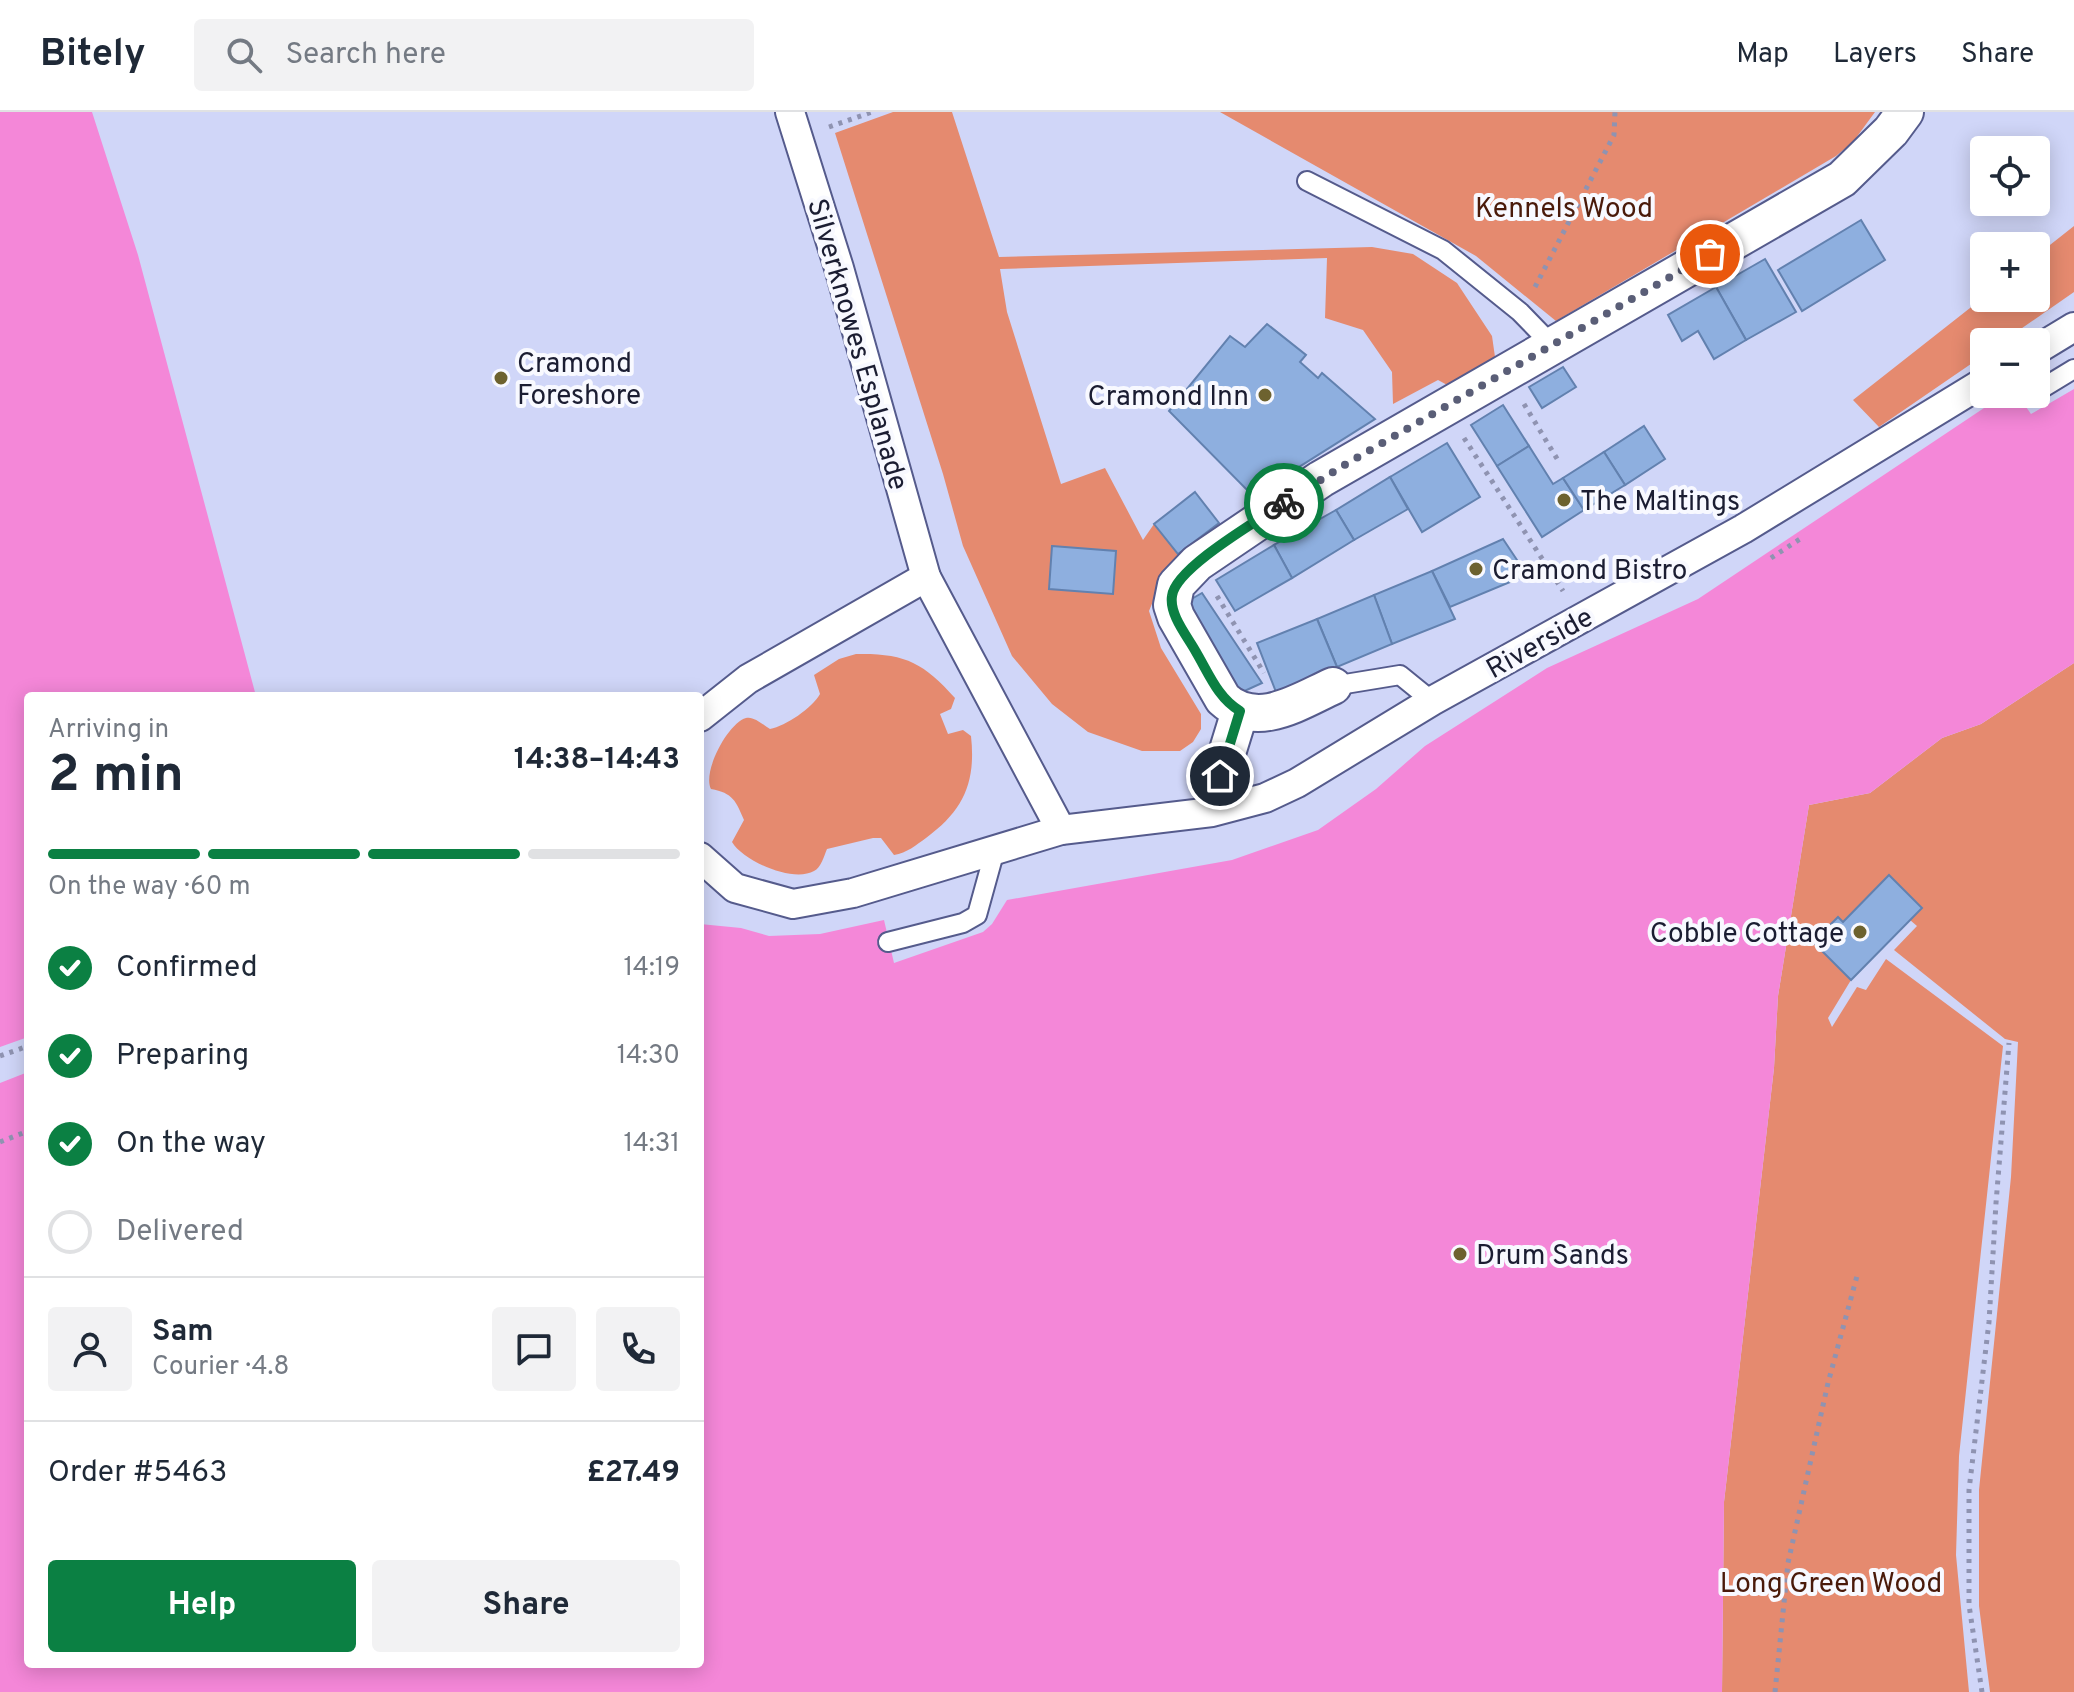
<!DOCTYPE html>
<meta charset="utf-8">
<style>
:root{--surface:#fff;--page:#f2f2f3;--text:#1f2937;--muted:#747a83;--line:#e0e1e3;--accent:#0b8043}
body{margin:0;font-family:Overpass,sans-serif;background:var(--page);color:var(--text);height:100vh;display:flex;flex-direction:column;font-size:30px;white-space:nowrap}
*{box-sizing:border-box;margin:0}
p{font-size:26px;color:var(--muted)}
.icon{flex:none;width:44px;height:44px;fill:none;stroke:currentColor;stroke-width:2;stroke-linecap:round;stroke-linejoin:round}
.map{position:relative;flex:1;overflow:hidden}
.details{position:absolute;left:24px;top:580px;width:680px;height:976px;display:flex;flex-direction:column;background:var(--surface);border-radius:8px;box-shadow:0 4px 20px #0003}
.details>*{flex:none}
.controls{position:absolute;left:1970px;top:24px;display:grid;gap:16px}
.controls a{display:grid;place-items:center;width:80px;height:80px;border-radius:8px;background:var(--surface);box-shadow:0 4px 20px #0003;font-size:40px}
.pin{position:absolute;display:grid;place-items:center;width:68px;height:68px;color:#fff;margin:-34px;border:4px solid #fff;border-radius:50%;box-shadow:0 2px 8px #0007}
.courier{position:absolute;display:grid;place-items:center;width:80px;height:80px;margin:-40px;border:6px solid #0b8043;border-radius:50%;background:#fff;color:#222;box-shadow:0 2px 10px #0007}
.head em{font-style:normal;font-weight:700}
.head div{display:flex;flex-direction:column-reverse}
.head{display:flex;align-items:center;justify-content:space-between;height:136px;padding:0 24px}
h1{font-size:52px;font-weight:700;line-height:60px}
.bar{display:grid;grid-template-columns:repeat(4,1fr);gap:12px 8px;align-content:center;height:96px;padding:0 24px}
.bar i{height:10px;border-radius:6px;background:var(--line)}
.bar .on{background:var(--accent)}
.bar p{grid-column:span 4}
.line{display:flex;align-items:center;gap:20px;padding:0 24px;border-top:2px solid var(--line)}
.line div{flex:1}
.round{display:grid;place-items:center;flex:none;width:84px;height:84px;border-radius:8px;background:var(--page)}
ol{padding:0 24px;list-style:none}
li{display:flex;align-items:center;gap:24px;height:88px}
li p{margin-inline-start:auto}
li .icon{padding:8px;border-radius:50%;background:var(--accent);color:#fff;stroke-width:4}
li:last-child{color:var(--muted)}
li i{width:44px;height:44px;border:4px solid var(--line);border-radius:50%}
.button{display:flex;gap:16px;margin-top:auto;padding:16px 24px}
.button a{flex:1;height:92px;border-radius:8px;background:var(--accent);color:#fff;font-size:32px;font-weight:700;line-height:92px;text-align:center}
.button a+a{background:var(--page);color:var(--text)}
header{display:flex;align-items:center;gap:48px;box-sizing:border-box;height:112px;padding:0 40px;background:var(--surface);border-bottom:2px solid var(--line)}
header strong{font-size:38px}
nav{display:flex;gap:44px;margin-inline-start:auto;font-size:28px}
.search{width:560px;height:72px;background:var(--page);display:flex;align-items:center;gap:20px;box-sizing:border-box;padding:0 28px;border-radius:8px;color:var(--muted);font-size:30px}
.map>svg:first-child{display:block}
.green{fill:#e58a6f}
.water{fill:#f487d8}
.pier{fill:#d0d6f8}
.building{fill:#8eafdf;stroke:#6281af;stroke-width:2}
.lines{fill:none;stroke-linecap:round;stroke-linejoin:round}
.service-casing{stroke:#555b8c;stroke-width:22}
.pedestrian-casing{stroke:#555b8c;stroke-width:32}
.minor-casing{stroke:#555b8c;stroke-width:40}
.path{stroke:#8f93b1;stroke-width:5;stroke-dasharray:4 6;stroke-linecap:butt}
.service{stroke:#fff;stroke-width:18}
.pedestrian{stroke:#fff;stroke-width:28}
.minor{stroke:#fff;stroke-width:36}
.done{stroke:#5a5e77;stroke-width:8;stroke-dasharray:0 14.4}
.route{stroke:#0b8043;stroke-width:10}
.poi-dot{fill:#6d622f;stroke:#f8f9ff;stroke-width:3}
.labels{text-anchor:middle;stroke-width:8;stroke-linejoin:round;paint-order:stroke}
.park-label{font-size:28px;fill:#4a1a0a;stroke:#f8f9ff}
.street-label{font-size:28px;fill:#1b1d32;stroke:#f8f9ff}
.poi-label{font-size:28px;fill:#1b1d32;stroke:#f8f9ff;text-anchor:start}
</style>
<header>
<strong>Bitely</strong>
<div class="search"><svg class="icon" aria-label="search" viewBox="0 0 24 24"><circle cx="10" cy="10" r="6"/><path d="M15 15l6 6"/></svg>Search here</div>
<nav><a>Map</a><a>Layers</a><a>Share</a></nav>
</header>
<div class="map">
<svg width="2074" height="1580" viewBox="0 0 2074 1580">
<rect width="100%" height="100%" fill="#d0d6f8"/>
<g class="green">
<polygon points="893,0 952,0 999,145 1372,135 1413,142 1457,171 1492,224 1495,245 1449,274 1438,268 1393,292 1392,260 1363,218 1325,206 1327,146 1000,157 1007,200 1061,372 1105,356 1143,428 1154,412 1178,442 1160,472 1149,499 1161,536 1201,602 1201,617 1193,630 1180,639 1142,639 1088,620 1052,592 1012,544 963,434 943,362 835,21"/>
<polygon points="1220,0 1875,0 1853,30 1836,44 1556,209 1476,144"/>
<polygon points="2074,114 2074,180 2002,230 1984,230 1984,243 1879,315 1853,288 1984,185 2036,186 2036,144"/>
<path d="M856 542C904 541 923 550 955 586L951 597 940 602 948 622 963 618 971 624C976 670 964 698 926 726 916 733 907 741 894 743L881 726H873L827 737C824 744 821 756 814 759 793 771 743 749 732 730L744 708C736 689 733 681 711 677 702 660 728 611 746 606 754 604 763 613 770 617 786 614 812 596 820 582L814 563 839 547Z"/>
<polygon points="2074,551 2074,1580 1990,1580 1979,1494 1979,1378 2011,1065 2018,930 2005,927 1894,838 1917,814 1910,808 1851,868 1828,906 1832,915 1857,875 1866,878 1886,847 2003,934 1959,1344 1956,1443 1969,1580 1722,1580 1724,1390 1774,956 1778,884 1809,693 1870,681 1942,626 1981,612"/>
</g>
<polygon class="water" points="0,0 92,0 138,143 256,584 28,584 28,1552 700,1552 700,812 741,816 769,824 820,822 884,808 894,851 983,820 992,812 1007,788 1232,748 1318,718 1376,677 1425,634 1547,556 1698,487 2005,282 2017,282 2031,302 2074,277 2074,551 1981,612 1942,626 1870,681 1809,693 1778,884 1774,956 1724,1390 1722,1580 0,1580"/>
<polygon class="pier" points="28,925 28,960 0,971 0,935"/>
<g class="building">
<polygon points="1861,108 1885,148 1802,199 1778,158"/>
<polygon points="1765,147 1796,200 1746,228 1716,175"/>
<polygon points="1716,175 1746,228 1714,247 1698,219 1682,229 1668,203"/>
<polygon points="1267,212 1306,243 1300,250 1318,266 1322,261 1375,307 1253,384 1169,299 1230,224 1245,235"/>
<polygon points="1563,255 1576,275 1542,296 1529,275"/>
<polygon points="1503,293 1529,334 1497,354 1471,313"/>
<polygon points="1644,314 1665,347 1625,373 1604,340"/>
<polygon points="1447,331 1480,385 1422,420 1390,365"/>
<polygon points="1529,334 1553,372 1563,366 1584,398 1542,425 1497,354"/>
<polygon points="1604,340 1625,373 1584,398 1563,366"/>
<polygon points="1390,365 1408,397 1354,428 1336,398"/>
<polygon points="1195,380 1219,411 1178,442 1154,412"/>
<polygon points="1336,398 1354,428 1292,466 1274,433"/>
<polygon points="1503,427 1527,463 1450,495 1432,459"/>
<polygon points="1274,433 1292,466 1235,499 1216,468"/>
<polygon points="1052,434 1116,439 1113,482 1049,477"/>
<polygon points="1432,459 1455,507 1392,532 1374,483"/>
<polygon points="1202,481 1262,571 1238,582 1181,493"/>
<polygon points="1374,483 1392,532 1337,555 1317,507"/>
<polygon points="1317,507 1337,555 1276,580 1257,531"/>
<polygon points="1889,763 1922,796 1851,868 1813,830 1838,805 1843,810"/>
</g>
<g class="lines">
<g class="service-casing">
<g id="service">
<polyline points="1307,69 1443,138 1520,200 1552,233"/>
<polyline points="2036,280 2074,257"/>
<polyline points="1333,574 1400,563 1432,589"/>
<polyline points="888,830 963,811 977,803 995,738"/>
</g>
</g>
<g class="pedestrian-casing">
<g id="pedestrian">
<polyline points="2036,238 2074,215"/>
<polyline points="926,465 1061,718"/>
<polyline points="700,605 748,567 926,465 839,156 790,0"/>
<polyline points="700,745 735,776 793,792 853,781 1061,718 1212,700 1265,686 1297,671 1432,589 1743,417 1984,270"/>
</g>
</g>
<g class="minor-casing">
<g id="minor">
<path d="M1333 574C1298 590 1257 618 1223 587L1176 505 1172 493 1176 473 1197 451 1321 367 1842 67 1891 19 1905 0"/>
<polyline points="1220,664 1240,599"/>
</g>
</g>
<g class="path">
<polyline points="829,15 872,0"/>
<polyline points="1535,175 1614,23 1615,0"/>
<polyline points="1524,292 1559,350"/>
<polyline points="1464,326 1563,479"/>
<polyline points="1771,446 1803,425"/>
<polyline points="1217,484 1264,561"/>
<polyline points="0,944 28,934"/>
<polyline points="0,1030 28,1019"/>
<polyline points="1775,1580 1788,1451 1828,1271 1857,1164"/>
<polyline points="1982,1580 1969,1493 1969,1378 1989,1210 1996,1091 2009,931"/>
</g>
<use href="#service" class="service"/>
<use href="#pedestrian" class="pedestrian"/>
<use href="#minor" class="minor"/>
</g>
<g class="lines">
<polyline class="done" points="1284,391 1346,352 1710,142"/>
<path class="route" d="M1220 664 1240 599C1218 586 1209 562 1196 540 1188 525 1169 503 1172 484 1175 456 1259 408 1284 391"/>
</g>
<g class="poi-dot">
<circle cx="501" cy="266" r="8"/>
<circle cx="1265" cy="283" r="8"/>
<circle cx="1564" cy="388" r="8"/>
<circle cx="1476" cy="457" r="8"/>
<circle cx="1860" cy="820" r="8"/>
<circle cx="1460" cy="1142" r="8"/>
</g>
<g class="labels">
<g class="park-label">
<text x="1564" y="105">Kennels Wood</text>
<text x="1831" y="1480">Long Green Wood</text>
</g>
<g class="street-label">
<text transform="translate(859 232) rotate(74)" y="10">Silverknowes Esplanade</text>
<text transform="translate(1539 530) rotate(-29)" y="10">Riverside</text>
</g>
<g class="poi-label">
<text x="517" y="260">Cramond<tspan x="517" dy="32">Foreshore</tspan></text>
<text x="1249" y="293" text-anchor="end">Cramond Inn</text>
<text x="1580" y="398">The Maltings</text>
<text x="1492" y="467">Cramond Bistro</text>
<text x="1844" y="830" text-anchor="end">Cobble Cottage</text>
<text x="1476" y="1152">Drum Sands</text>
</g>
</g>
</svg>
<div class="controls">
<a><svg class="icon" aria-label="locate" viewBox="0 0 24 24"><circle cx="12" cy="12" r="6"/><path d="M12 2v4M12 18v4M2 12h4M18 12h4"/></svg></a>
<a>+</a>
<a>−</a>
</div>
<div class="pin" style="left:1710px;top:142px;background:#ea580c"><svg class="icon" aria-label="bag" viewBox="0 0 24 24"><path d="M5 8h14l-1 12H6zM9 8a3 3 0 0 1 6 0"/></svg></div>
<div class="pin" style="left:1220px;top:664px;background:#1f2937"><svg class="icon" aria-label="home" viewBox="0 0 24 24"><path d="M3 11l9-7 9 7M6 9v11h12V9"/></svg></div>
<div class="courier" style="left:1284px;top:391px"><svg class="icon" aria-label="bike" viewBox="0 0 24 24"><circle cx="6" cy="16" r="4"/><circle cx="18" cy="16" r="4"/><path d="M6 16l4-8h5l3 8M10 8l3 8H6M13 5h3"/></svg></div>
<section class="details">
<div class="head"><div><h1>2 min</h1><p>Arriving in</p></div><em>14:38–14:43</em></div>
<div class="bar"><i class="on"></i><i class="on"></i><i class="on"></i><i></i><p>On the way · 60 m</p></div>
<ol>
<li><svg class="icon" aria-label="check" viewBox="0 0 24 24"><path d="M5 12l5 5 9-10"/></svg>Confirmed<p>14:19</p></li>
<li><svg class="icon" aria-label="check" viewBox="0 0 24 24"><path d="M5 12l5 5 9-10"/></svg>Preparing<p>14:30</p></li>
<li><svg class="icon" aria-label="check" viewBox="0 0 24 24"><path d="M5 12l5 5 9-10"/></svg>On the way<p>14:31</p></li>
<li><i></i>Delivered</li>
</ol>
<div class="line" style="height:144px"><a class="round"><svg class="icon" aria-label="person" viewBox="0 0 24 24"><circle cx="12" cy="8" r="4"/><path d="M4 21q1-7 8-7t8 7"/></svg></a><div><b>Sam</b><p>Courier · 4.8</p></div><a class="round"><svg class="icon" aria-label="chat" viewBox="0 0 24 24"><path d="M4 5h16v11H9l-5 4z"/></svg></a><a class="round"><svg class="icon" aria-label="phone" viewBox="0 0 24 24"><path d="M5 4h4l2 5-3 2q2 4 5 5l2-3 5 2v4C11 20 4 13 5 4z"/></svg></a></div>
<div class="line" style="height:104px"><div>Order #5463</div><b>£27.49</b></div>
<div class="button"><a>Help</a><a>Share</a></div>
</section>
</div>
